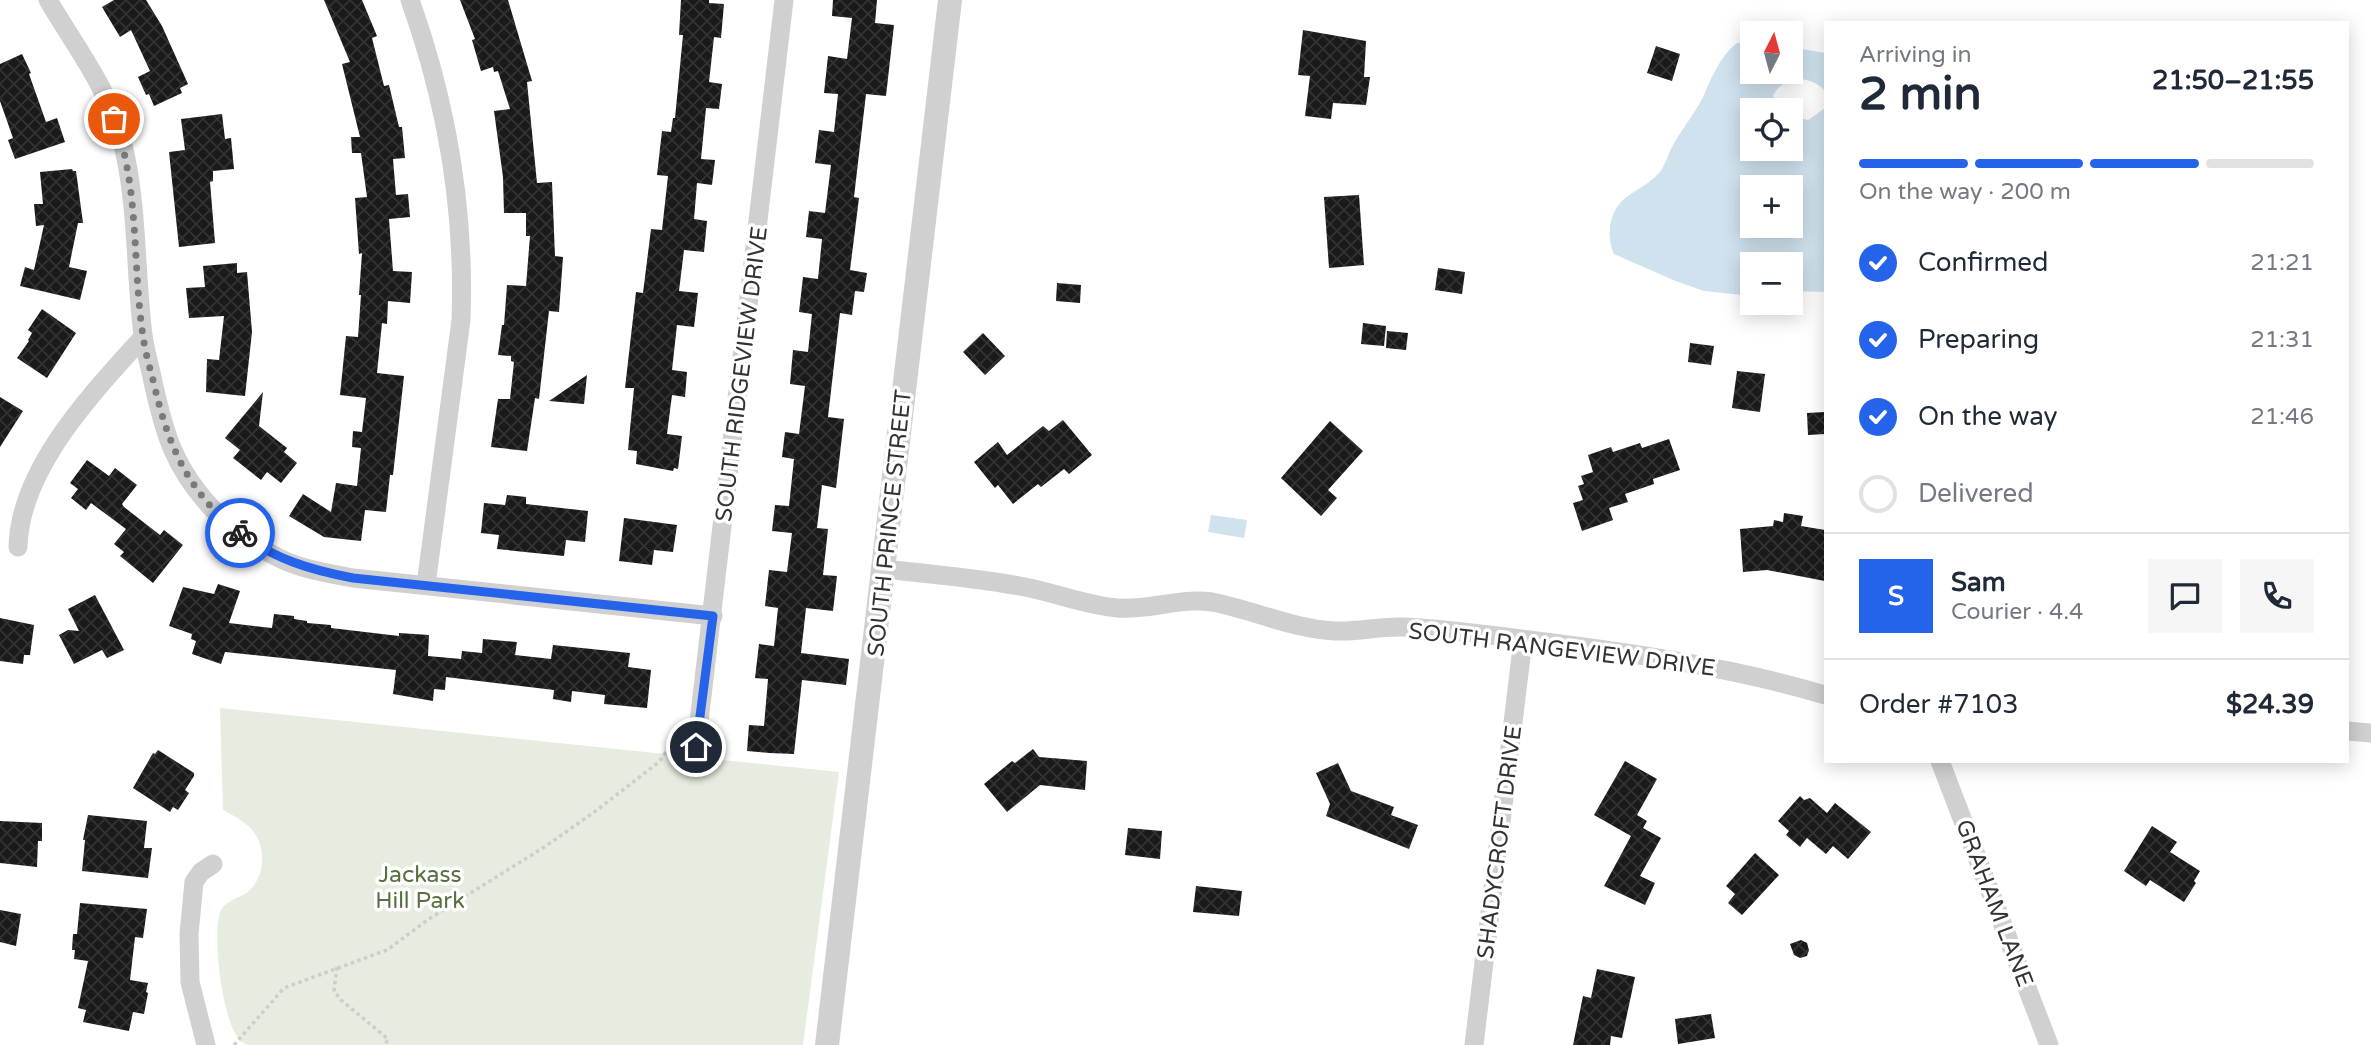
<!DOCTYPE html>
<meta charset="utf-8">
<style>
:root{--surface:#fff;--page:#f6f6f7;--text:#1f2937;--muted:#747a83;--line:#e0e1e3;--accent:#2563eb}
body{margin:0;font-family:"Varela Round",sans-serif;background:var(--page);color:var(--text);height:100vh;display:flex;flex-direction:column;font-size:26px;white-space:nowrap}
*{box-sizing:border-box;margin:0}
p{font-size:23px;color:var(--muted)}
.icon{flex:none;width:38px;height:38px;fill:none;stroke:currentColor;stroke-width:2;stroke-linecap:round;stroke-linejoin:round}
.map{position:relative;flex:1;overflow:hidden}
.sheet{position:absolute;left:1824px;top:21px;width:525px;height:742px;display:flex;flex-direction:column;background:var(--surface);border-radius:0px;box-shadow:0 4px 18px #0003}
.sheet>*{flex:none}
.needle{width:46px;rotate:6deg}
.tools{position:absolute;left:1740px;top:21px;display:grid;gap:14px}
.tools a{display:grid;place-items:center;width:63px;height:63px;border-radius:0px;background:var(--surface);box-shadow:0 4px 18px #0003;font-size:35px}
.pin{position:absolute;display:grid;place-items:center;width:60px;height:60px;color:#fff;margin:-30px;border:4px solid #fff;border-radius:50%;box-shadow:0 2px 7px #0007}
.courier{position:absolute;display:grid;place-items:center;width:70px;height:70px;margin:-35px;border:5px solid #2563eb;border-radius:50%;background:#fff;color:#222;box-shadow:0 2px 9px #0007}
.overview em{font-style:normal;font-weight:700}
.overview div{display:flex;flex-direction:column-reverse}
.overview{display:flex;align-items:center;justify-content:space-between;height:119px;padding:0 35px}
h1{font-size:46px;font-weight:700;line-height:52px}
.bar{display:grid;grid-template-columns:repeat(4,1fr);gap:10px 7px;align-content:center;height:84px;padding:0 35px}
.bar i{height:9px;border-radius:5px;background:var(--line)}
.bar .selected{background:var(--accent)}
.bar p{grid-column:span 4}
.line{display:flex;align-items:center;gap:18px;padding:0 35px;border-top:2px solid var(--line)}
.line div{flex:1}
.round{display:grid;place-items:center;flex:none;width:74px;height:74px;border-radius:0px;background:var(--page)}
ol{padding:0 35px;list-style:none}
li{display:flex;align-items:center;gap:21px;height:77px}
li p{margin-inline-start:auto}
li .icon{padding:7px;border-radius:50%;background:var(--accent);color:#fff;stroke-width:4}
li:last-child{color:var(--muted)}
li i{width:38px;height:38px;border:4px solid var(--line);border-radius:50%}
.map>svg:first-child{display:block}
.green{fill:#e6ecdf}
.water{fill:#cfe2ee;fill-rule:evenodd}
.building{fill:url(#building-cross-hatch)}
.lines{fill:none;stroke-linecap:round;stroke-linejoin:round}
.path{stroke:#cdcdcd;stroke-width:3.5;stroke-dasharray:3.5 3.5;stroke-linecap:butt}
.minor{stroke:#d0d0d0;stroke-width:19}
.tertiary{stroke:#d0d0d0;stroke-width:24}
.done{stroke:#7a7a7a;stroke-width:7;stroke-dasharray:0 12.6}
.route{stroke:#2563eb;stroke-width:9}
.labels{text-anchor:middle;stroke-width:7;stroke-linejoin:round;paint-order:stroke}
.street-label{font-size:23px;fill:#333;stroke:#fff}
.park-label{font-size:23px;fill:#56703f;stroke:#fff}
</style>
<div class="map">
<svg width="2371" height="1045" viewBox="0 0 2371 1045">
<defs>
<pattern id="building-cross-hatch" width="8" height="8" patternUnits="userSpaceOnUse" patternTransform="scale(1.75)"><rect width="8" height="8" fill="#1a1a1a"/><path d="M0 0l8 8M0 8l8-8" fill="none" stroke="#333"/></pattern>
</defs>
<rect width="100%" height="100%" fill="#fff"/>
<path class="green" d="M220 708 839 772 803 1045H248C245 1043 241 1042 239 1039 222 1019 212 937 220 913 224 900 239 899 249 891 265 876 266 849 254 832 246 822 234 816 223 810Z"/>
<g class="water">
<path d="M1737 43 1752 44V72H1790V47L1825 53V91C1811 74 1783 75 1773 96L1781 110H1752V149H1790V116L1808 120 1825 108V292L1790 291V264H1752V296L1704 291 1673 280 1614 254C1607 239 1608 218 1620 203 1631 191 1652 184 1662 169 1666 162 1668 155 1671 149 1680 131 1694 115 1703 97 1711 79 1720 56 1737 43ZM1752 187H1790V226H1752Z"/>
<polygon points="1211,515 1247,520 1244,538 1208,532"/>
</g>
<g class="building">
<polygon points="114,0 146,0 162,26 188,84 180,88 182,93 154,106 149,94 146,95 138,77 150,71 131,30 120,37 102,7"/>
<polygon points="324,0 362,0 377,36 372,38 384,86 389,85 399,127 402,127 405,158 393,159 396,195 408,194 410,217 389,219 393,271 412,272 410,303 388,301 387,324 382,323 377,373 404,376 393,475 390,475 386,512 365,510 361,541 324,537 289,516 303,494 331,512 336,483 357,486 361,448 352,447 353,431 362,432 366,398 340,395 346,336 358,337 361,295 359,295 362,253 359,254 355,198 367,197 361,153 352,153 351,137 360,137 342,64 350,62"/>
<polygon points="460,0 508,0 532,81 527,82 537,183 552,182 555,256 563,257 559,312 549,311 539,399 535,398 527,451 491,447 498,399 510,399 514,362 511,361 511,356 498,355 502,325 504,325 507,285 526,286 530,236 526,236 526,213 504,213 503,177 494,111 510,109 498,71 494,72 493,67 481,71 472,40 475,39"/>
<polygon points="681,0 709,0 709,3 724,4 721,38 714,37 709,82 722,84 719,109 706,108 701,159 715,160 712,185 697,183 694,219 707,221 704,252 684,250 679,291 698,293 694,327 677,325 672,370 687,372 685,397 672,395 667,434 682,436 678,469 674,468 673,471 636,464 637,451 628,450 634,388 625,388 636,292 643,293 651,229 662,230 668,176 657,175 662,131 671,132 673,118 675,118 683,35 679,35"/>
<polygon points="833,0 877,0 875,23 894,25 886,96 866,94 854,197 859,198 850,270 867,273 864,292 855,291 852,315 840,313 828,417 844,419 836,488 822,485 817,528 828,529 823,575 837,576 833,611 806,608 801,653 849,659 846,685 802,680 794,754 769,753 747,751 749,725 764,726 768,679 755,678 759,644 774,646 778,608 765,606 769,570 787,572 792,533 772,531 775,505 789,506 794,459 782,457 785,432 799,434 805,386 790,384 793,350 808,352 812,314 799,312 803,277 818,279 822,239 806,237 809,211 825,213 831,165 815,163 819,130 834,132 838,94 824,93 828,56 847,59 852,18 832,16"/>
<polygon points="1303,30 1366,41 1364,77 1370,77 1366,105 1333,103 1331,119 1305,116 1310,76 1298,75"/>
<polygon points="1656,46 1680,54 1672,81 1647,73"/>
<polygon points="22,54 31,73 29,74 46,122 57,118 65,142 15,159 8,140 13,138 0,101 0,64"/>
<polygon points="222,114 225,139 231,138 234,169 213,171 213,181 210,182 215,243 179,247 169,152 185,150 181,119"/>
<polygon points="72,169 73,171 76,171 83,223 78,223 69,267 87,271 80,300 20,286 25,267 34,270 44,225 36,226 34,204 43,204 40,172"/>
<polygon points="1359,195 1364,265 1329,268 1324,197"/>
<polygon points="237,263 237,273 247,272 252,332 245,396 206,392 207,359 219,360 224,316 189,318 186,288 205,287 203,266"/>
<polygon points="1438,268 1465,272 1462,294 1435,290"/>
<polygon points="1057,283 1081,285 1080,303 1056,301"/>
<polygon points="42,309 76,333 47,378 17,358 29,341 28,340 32,333 28,330"/>
<polygon points="1363,323 1386,326 1384,346 1361,344"/>
<polygon points="1387,331 1408,333 1406,350 1386,348"/>
<polygon points="983,333 1005,356 985,375 963,352"/>
<polygon points="1690,343 1714,346 1711,365 1688,362"/>
<polygon points="1737,371 1765,374 1760,412 1732,408"/>
<polygon points="587,375 584,404 549,401"/>
<polygon points="263,392 259,426 287,448 284,452 297,463 281,483 267,472 261,480 233,458 240,450 225,438"/>
<polygon points="0,397 23,411 0,447"/>
<polygon points="1825,412 1825,434 1808,435 1807,413"/>
<polygon points="1063,420 1092,455 1069,474 1064,469 1041,487 1038,484 1013,504 998,485 995,488 974,462 998,442 1007,455 1043,426 1049,431"/>
<polygon points="1330,421 1363,451 1328,490 1337,498 1321,516 1281,478"/>
<polygon points="1669,439 1680,470 1653,479 1654,484 1625,494 1628,502 1609,508 1613,520 1582,531 1573,503 1583,500 1578,486 1584,484 1581,476 1593,472 1588,455 1611,447 1613,452 1640,443 1642,448"/>
<polygon points="87,460 109,476 115,468 137,485 122,504 124,507 160,535 164,530 183,545 153,583 120,556 124,552 114,544 126,529 91,503 86,510 71,498 78,489 70,483"/>
<polygon points="507,495 526,497 526,504 588,511 585,542 566,540 564,556 497,549 499,535 481,533 484,503 505,505"/>
<polygon points="1784,513 1803,516 1801,526 1825,530 1825,581 1767,570 1743,572 1740,529 1773,526 1774,520 1783,522"/>
<polygon points="624,518 677,525 673,552 654,550 652,565 619,561"/>
<polygon points="218,584 240,591 229,623 272,628 274,614 294,616 294,619 307,621 307,623 331,625 331,628 399,636 399,633 429,635 428,656 461,659 462,651 482,653 483,639 517,642 515,655 551,659 553,645 630,653 628,667 651,670 647,708 604,704 605,695 572,691 571,702 553,699 554,690 446,677 445,690 434,689 433,701 393,694 396,670 225,652 221,664 192,654 196,641 191,639 192,634 169,626 183,587 214,594"/>
<polygon points="95,595 124,650 107,658 102,650 74,664 59,635 68,630 79,631 68,609"/>
<polygon points="0,618 34,625 30,655 24,655 23,664 0,661"/>
<polygon points="1033,749 1039,757 1087,761 1085,790 1040,785 1007,812 984,784 1012,761 1015,763"/>
<polygon points="158,750 194,773 194,776 185,790 189,793 178,810 173,807 170,812 133,788 153,753 155,754"/>
<polygon points="1625,761 1657,779 1637,815 1647,821 1643,828 1661,838 1640,876 1655,883 1645,905 1604,886 1631,836 1594,815"/>
<polygon points="1338,763 1351,791 1394,807 1391,815 1418,825 1409,849 1326,816 1330,804 1316,773"/>
<polygon points="1800,796 1804,800 1810,798 1827,813 1835,803 1871,832 1848,859 1833,846 1826,854 1807,838 1800,847 1786,835 1789,831 1778,821"/>
<polygon points="88,815 147,821 144,848 152,848 148,878 82,871 85,840 83,840"/>
<polygon points="0,821 42,823 42,841 38,841 37,867 0,863"/>
<polygon points="2152,826 2177,842 2170,852 2200,871 2194,881 2196,883 2184,902 2150,880 2146,886 2124,871"/>
<polygon points="1128,828 1162,831 1160,859 1125,855"/>
<polygon points="1755,853 1779,875 1742,915 1728,903 1735,894 1726,886"/>
<polygon points="1196,886 1242,891 1239,916 1193,912"/>
<polygon points="80,903 147,909 143,938 135,937 130,980 148,983 146,992 148,993 144,1014 133,1012 129,1031 83,1022 86,1010 78,1008 88,961 74,959 75,950 72,950 73,934 77,934"/>
<polygon points="0,910 21,914 16,946 0,942"/>
<polygon points="1801,940 1807,943 1809,950 1807,956 1800,958 1794,955 1790,944"/>
<polygon points="1597,969 1635,977 1622,1038 1611,1036 1610,1045 1573,1045 1583,996 1591,998"/>
<polygon points="1711,1014 1715,1038 1678,1044 1675,1019"/>
</g>
<g class="lines">
<g class="path">
<polyline points="337,967 334,991 341,1000 388,1039 385,1045"/>
<polyline points="234,1045 284,988 387,950 429,919 546,846 597,810 659,762 671,745 677,745"/>
</g>
<g class="minor">
<path d="M48 0C75 46 111 92 123 145 138 207 135 272 143 335 145 351 150 366 153 382 158 404 163 427 172 448 193 497 234 536 281 559 304 570 329 573 353 578L713 616"/>
<path d="M410 0C447 103 465 210 461 320L426 585"/>
<path d="M18 547C20 467 93 393 143 337"/>
<path d="M883 569C931 574 978 578 1025 587 1056 593 1085 605 1117 608 1149 611 1180 597 1212 602 1254 610 1292 629 1335 631 1358 632 1381 626 1403 627 1450 629 1499 636 1545 642 1640 654 1734 668 1825 695"/>
<polyline points="2347,731 2371,733"/>
<polyline points="696,747 784,0"/>
<polyline points="1940,761 2049,1045"/>
<polyline points="206,1045 190,982 189,934 194,882 201,872 213,864"/>
<polyline points="1474,1045 1523,640"/>
</g>
<polyline class="tertiary" points="827,1045 950,0"/>
</g>
<g class="lines">
<path class="done" d="M114 119C140 189 132 264 143 336 145 352 150 368 154 384 168 445 188 493 240 533"/>
<path class="route" d="M240 533C274 559 311 570 353 578L713 616 696 747"/>
</g>
<g class="labels">
<g class="street-label">
<text transform="translate(741 374) rotate(-83)" y="8">SOUTH RIDGEVIEW DRIVE</text>
<text transform="translate(889 523) rotate(-84)" y="8">SOUTH PRINCE STREET</text>
<text transform="translate(1562 649) rotate(7)" y="8">SOUTH RANGEVIEW DRIVE</text>
<text transform="translate(1499 842) rotate(-83)" y="8">SHADYCROFT DRIVE</text>
<text transform="translate(1995 903) rotate(69)" y="8">GRAHAM LANE</text>
</g>
<g class="park-label">
<text x="420" y="882">Jackass<tspan x="420" dy="26">Hill Park</tspan></text>
</g>
</g>
</svg>
<div class="tools">
<a><svg class="needle" viewBox="-14 -14 28 28"><path d="M0-13l5 13h-10z" fill="#e53935"/><path d="M0 13l5-13h-10z" fill="#747a83"/></svg></a>
<a><svg class="icon" aria-label="locate" viewBox="0 0 24 24"><circle cx="12" cy="12" r="6"/><path d="M12 2v4M12 18v4M2 12h4M18 12h4"/></svg></a>
<a>+</a>
<a>−</a>
</div>
<div class="pin" style="left:114px;top:119px;background:#ea580c"><svg class="icon" aria-label="bag" viewBox="0 0 24 24"><path d="M5 8h14l-1 12H6zM9 8a3 3 0 0 1 6 0"/></svg></div>
<div class="pin" style="left:696px;top:747px;background:#1f2937"><svg class="icon" aria-label="home" viewBox="0 0 24 24"><path d="M3 11l9-7 9 7M6 9v11h12V9"/></svg></div>
<div class="courier" style="left:240px;top:533px"><svg class="icon" aria-label="bike" viewBox="0 0 24 24"><circle cx="6" cy="16" r="4"/><circle cx="18" cy="16" r="4"/><path d="M6 16l4-8h5l3 8M10 8l3 8H6M13 5h3"/></svg></div>
<section class="sheet">
<div class="overview"><div><h1>2 min</h1><p>Arriving in</p></div><em>21:50–21:55</em></div>
<div class="bar"><i class="selected"></i><i class="selected"></i><i class="selected"></i><i></i><p>On the way · 200 m</p></div>
<ol>
<li><svg class="icon" aria-label="check" viewBox="0 0 24 24"><path d="M5 12l5 5 9-10"/></svg>Confirmed<p>21:21</p></li>
<li><svg class="icon" aria-label="check" viewBox="0 0 24 24"><path d="M5 12l5 5 9-10"/></svg>Preparing<p>21:31</p></li>
<li><svg class="icon" aria-label="check" viewBox="0 0 24 24"><path d="M5 12l5 5 9-10"/></svg>On the way<p>21:46</p></li>
<li><i></i>Delivered</li>
</ol>
<div class="line" style="height:126px"><b class="round" style="background:var(--accent);color:#fff">S</b><div><b>Sam</b><p>Courier · 4.4</p></div><a class="round"><svg class="icon" aria-label="chat" viewBox="0 0 24 24"><path d="M4 5h16v11H9l-5 4z"/></svg></a><a class="round"><svg class="icon" aria-label="phone" viewBox="0 0 24 24"><path d="M5 4h4l2 5-3 2q2 4 5 5l2-3 5 2v4C11 20 4 13 5 4z"/></svg></a></div>
<div class="line" style="height:91px"><div>Order #7103</div><b>$24.39</b></div>
</section>
</div>
